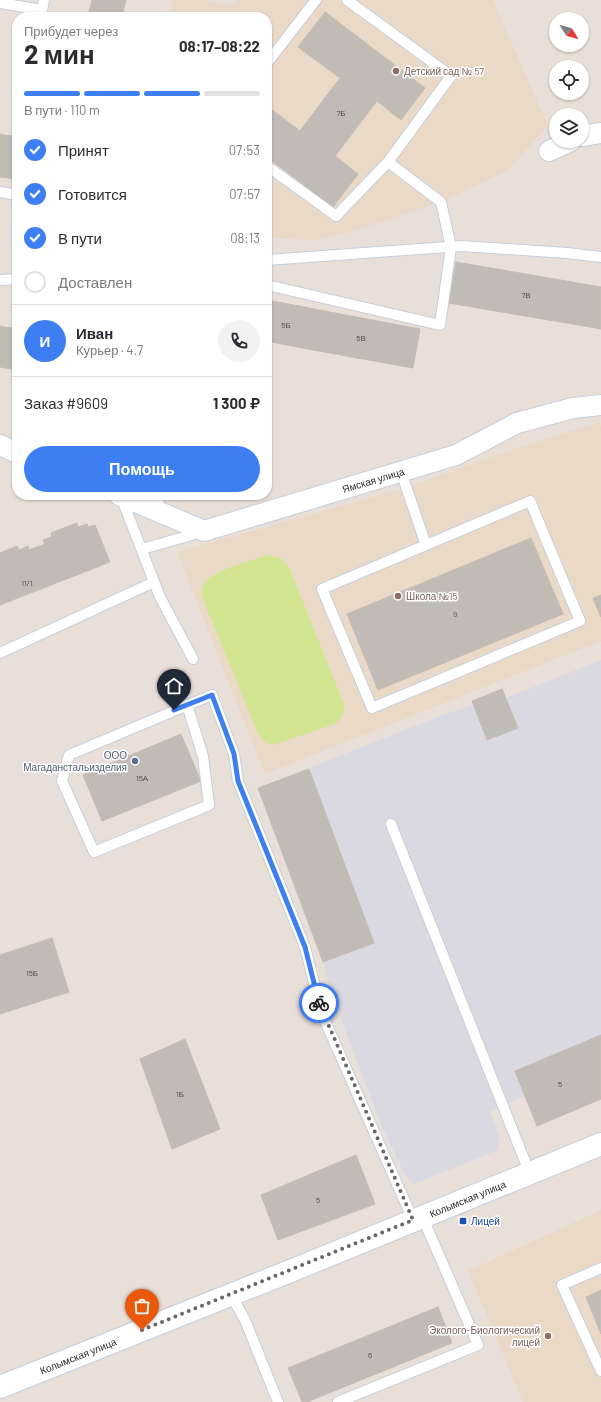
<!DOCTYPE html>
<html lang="ru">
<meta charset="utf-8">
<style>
:root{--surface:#fff;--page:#f2f2f3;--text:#2b2b33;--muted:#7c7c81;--line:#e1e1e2;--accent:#3d7ff2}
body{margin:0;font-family:Barlow,sans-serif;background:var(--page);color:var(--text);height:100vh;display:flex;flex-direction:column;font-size:15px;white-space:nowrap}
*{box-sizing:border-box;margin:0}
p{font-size:13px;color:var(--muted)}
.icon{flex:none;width:22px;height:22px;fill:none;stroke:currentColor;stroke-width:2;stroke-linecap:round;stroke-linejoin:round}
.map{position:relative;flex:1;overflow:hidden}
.details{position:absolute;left:12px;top:12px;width:260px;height:488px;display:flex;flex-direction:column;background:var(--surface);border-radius:16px;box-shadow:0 1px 3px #0004}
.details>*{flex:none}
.needle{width:26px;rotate:127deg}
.tools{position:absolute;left:549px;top:12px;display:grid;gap:8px}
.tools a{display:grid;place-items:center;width:40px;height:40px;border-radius:50%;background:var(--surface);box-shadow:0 1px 3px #0004;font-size:20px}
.pin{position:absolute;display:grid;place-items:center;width:34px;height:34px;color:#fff;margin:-41px -17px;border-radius:50% 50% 50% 0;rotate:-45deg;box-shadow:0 0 4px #0007}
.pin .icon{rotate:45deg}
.courier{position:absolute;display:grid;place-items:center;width:40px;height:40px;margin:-20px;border:3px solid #3d7ff2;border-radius:50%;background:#fff;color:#222;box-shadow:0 1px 5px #0007}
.headline em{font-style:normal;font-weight:700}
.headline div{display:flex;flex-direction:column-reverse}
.headline{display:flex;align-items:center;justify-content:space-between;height:68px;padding:0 12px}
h1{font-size:26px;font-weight:700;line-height:30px}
.bar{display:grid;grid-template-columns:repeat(4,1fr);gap:6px 4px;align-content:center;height:48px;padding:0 12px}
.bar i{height:5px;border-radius:3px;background:var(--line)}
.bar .active{background:var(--accent)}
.bar p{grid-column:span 4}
.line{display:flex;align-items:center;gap:10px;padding:0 12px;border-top:1px solid var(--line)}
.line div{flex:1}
.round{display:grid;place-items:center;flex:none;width:42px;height:42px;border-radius:21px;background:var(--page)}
ol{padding:0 12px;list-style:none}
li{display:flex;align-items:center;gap:12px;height:44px}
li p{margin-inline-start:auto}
li .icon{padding:4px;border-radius:50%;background:var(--accent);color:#fff;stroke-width:4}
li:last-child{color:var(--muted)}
li i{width:22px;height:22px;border:2px solid var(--line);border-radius:50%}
.button{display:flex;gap:8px;margin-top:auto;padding:8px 12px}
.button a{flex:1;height:46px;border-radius:24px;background:var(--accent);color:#fff;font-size:16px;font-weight:700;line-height:46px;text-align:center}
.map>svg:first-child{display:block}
.industrial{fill:#dad9e2}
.education{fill:#ebd9c8}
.pitch{fill:#d2e692}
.building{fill:#c1bbb5;stroke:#c4bbb3}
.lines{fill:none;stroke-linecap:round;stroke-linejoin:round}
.service-casing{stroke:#c7ced9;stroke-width:12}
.minor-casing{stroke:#c7ced9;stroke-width:22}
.tertiary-casing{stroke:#c7ced9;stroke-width:24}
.service{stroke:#fff;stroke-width:10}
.minor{stroke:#fff;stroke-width:20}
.tertiary{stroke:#fff;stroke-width:22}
.done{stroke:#6b6765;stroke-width:4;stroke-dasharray:0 7.2}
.route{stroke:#3d7ff2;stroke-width:5}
.education-dot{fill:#8d6e63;stroke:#fff;stroke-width:1.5}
.service-dot{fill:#5c6f8a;stroke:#fff;stroke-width:1.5}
.transit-dot{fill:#1a4fb4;stroke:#fff;stroke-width:1.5}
.labels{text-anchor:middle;stroke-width:3;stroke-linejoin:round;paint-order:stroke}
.number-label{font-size:8px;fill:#4e4c4a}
.education-label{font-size:10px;fill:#785e54;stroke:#fff;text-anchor:start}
.street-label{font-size:10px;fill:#272727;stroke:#fff}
.service-label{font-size:10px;fill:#4e5e75;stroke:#fff;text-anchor:end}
.transit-label{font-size:10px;fill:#164399;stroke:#fff;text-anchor:start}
</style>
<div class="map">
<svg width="601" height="1402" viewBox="0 0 601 1402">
<rect width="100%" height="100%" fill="#e9dfd9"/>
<polygon class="industrial" points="601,660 601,1099 537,1126 525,1096 490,1111 499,1136 498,1150 414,1184 405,1175 382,1127 331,993 323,962 258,788 448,713 473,705 472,701 502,689 506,698"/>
<g class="education">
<polygon points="173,0 202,0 228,5 238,0 493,0 548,126 507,171 441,202 351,232 314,240 267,238 267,17 170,17"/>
<polygon points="599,422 601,426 601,641 265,774 177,552 405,488 505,452"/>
<polygon points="601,1210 601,1402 523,1402 468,1271"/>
</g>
<path class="pitch" d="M267 555 281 558 289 567 344 704V712L337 723 273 745 264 742 258 734 202 597C202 594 201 590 202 588 206 571 252 561 267 555Z"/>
<g class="building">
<polygon points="92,0 126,0 122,17 88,17"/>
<polygon points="325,12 425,88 401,120 377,101 335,156 358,174 333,207 267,157 267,106 300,131 340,78 298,47"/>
<polygon points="0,134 17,137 17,179 0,177"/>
<polygon points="456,262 601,287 601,329 449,303"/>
<polygon points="267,300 309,308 302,348 267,341"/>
<polygon points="309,308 420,329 413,368 302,348"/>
<polygon points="0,326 17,329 17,370 0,367"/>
<polygon points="77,523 78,527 87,524 88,527 95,525 110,562 0,605 0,553 17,546 19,550 28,546 29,550 45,544 43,540 52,537 51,533"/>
<polygon points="531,538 563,614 378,690 347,614"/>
<polygon points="601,595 601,617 593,598"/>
<polygon points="502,689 518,728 487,740 472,701"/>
<polygon points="181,734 201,781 102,821 83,775"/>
<polygon points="309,769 374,943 323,962 258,788"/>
<polygon points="52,938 69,992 0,1014 0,955"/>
<polygon points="601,1035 601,1099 537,1126 515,1071"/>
<polygon points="185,1039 220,1129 172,1149 140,1059"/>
<polygon points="356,1155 375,1204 278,1240 261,1195"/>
<polygon points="601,1290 601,1334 586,1297"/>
<polygon points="438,1307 452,1343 307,1402 302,1402 288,1368"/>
</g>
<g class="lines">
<g class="service-casing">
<g id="service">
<polyline points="0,3 42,10 44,0"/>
<polyline points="267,63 316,0"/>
<polyline points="267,166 336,216 388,162 451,76 347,0"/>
<polyline points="0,192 17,195"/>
<polyline points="267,260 461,246 567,253 601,257"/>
<polyline points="0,280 17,279"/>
<polyline points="267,285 440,325 451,247 441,202 388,162"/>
<polyline points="401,472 426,545"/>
<polyline points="121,497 160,597 193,659"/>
<polygon points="530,501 580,621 372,708 322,589"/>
<polyline points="158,511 159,495"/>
<polyline points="142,549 202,532"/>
<polyline points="0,653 154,582"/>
<polyline points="187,705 203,756 209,805 94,852 62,781 69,755 212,695 234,754 238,781 305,947 322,1014 413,1220"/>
<polyline points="391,824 530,1174"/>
<polyline points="601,1268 562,1285 601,1371"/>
<polyline points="231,1295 245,1320 278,1402"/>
<polyline points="338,1402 478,1345 422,1216"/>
</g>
</g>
<g class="minor-casing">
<g id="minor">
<polyline points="582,136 601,133"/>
<polyline points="549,151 571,141"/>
<polyline points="0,445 17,453"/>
<path id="s1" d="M119 495 204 531 456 455 517 423 573 408 601 405"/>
</g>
</g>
<g class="tertiary-casing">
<g id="tertiary">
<path id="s2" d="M0 1387 293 1270 601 1144"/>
</g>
</g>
<use href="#service" class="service"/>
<use href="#minor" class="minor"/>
<use href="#tertiary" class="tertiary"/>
</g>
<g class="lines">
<polyline class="done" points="142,1330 413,1220 319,1003"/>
<polyline class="route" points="174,710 212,695 234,754 238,781 305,947 319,1003"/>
</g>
<g class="education-dot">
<circle cx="396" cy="71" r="4"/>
<circle cx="398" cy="596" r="4"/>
<circle cx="548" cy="1336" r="4"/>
</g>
<circle class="service-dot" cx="135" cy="761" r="4"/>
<rect class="transit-dot" x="459" y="1217" width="8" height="8" rx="2"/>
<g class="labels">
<g class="number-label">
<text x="341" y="116">7Б</text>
<text x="526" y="298">7В</text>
<text x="286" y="328">5Б</text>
<text x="361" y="341">5В</text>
<text x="27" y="586">11/1</text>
<text x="455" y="617">9</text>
<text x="142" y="781">15А</text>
<text x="32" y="976">15Б</text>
<text x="560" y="1087">5</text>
<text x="180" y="1097">1Б</text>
<text x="318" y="1203">5</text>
<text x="370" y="1358">6</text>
</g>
<g class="education-label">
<text x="404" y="75">Детский сад № 57</text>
<text x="406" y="600">Школа №15</text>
<text x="540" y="1334" text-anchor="end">Эколого-Биологический<tspan x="540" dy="12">лицей</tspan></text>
</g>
<g class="street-label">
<text dy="4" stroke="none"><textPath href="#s1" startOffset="269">Ямская улица</textPath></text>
<text dy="4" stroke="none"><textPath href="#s2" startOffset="504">Колымская улица</textPath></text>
<text dy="4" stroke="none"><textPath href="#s2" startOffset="84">Колымская улица</textPath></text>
</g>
<g class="service-label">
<text x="127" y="759">ООО<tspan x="127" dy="12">Магаданстальизделия</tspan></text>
</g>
<g class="transit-label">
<text x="471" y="1225">Лицей</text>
</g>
</g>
</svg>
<div class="tools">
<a><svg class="needle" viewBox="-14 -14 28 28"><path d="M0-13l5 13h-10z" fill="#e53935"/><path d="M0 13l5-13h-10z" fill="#7c7c81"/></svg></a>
<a><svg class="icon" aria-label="locate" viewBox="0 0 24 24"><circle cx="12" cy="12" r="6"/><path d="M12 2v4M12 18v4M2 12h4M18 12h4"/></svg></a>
<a><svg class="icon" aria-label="layers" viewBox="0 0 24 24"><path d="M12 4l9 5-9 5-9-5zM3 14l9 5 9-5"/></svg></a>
</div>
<div class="pin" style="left:142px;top:1330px;background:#ea580c"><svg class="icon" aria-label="bag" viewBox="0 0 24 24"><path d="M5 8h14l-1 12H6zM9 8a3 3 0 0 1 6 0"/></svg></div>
<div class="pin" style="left:174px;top:710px;background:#1f2937"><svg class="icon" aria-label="home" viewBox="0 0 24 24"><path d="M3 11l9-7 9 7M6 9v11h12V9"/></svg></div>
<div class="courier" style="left:319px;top:1003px"><svg class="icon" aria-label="bike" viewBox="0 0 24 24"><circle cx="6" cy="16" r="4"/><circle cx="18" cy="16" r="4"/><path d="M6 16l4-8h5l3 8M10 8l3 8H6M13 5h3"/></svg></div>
<section class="details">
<div class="headline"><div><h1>2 мин</h1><p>Прибудет через</p></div><em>08:17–08:22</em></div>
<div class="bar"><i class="active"></i><i class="active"></i><i class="active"></i><i></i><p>В пути · 110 m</p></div>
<ol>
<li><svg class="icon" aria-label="check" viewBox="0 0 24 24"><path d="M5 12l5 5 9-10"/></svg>Принят<p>07:53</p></li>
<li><svg class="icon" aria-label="check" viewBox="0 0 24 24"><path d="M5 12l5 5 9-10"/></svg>Готовится<p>07:57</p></li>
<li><svg class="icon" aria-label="check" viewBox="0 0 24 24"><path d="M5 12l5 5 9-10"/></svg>В пути<p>08:13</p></li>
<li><i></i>Доставлен</li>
</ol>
<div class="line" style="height:72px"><b class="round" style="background:var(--accent);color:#fff">И</b><div><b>Иван</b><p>Курьер · 4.7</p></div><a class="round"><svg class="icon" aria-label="phone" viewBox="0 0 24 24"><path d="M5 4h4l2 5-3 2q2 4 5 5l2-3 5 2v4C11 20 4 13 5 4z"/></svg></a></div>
<div class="line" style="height:52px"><div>Заказ #9609</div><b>1 300 ₽</b></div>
<div class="button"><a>Помощь</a></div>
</section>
</div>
